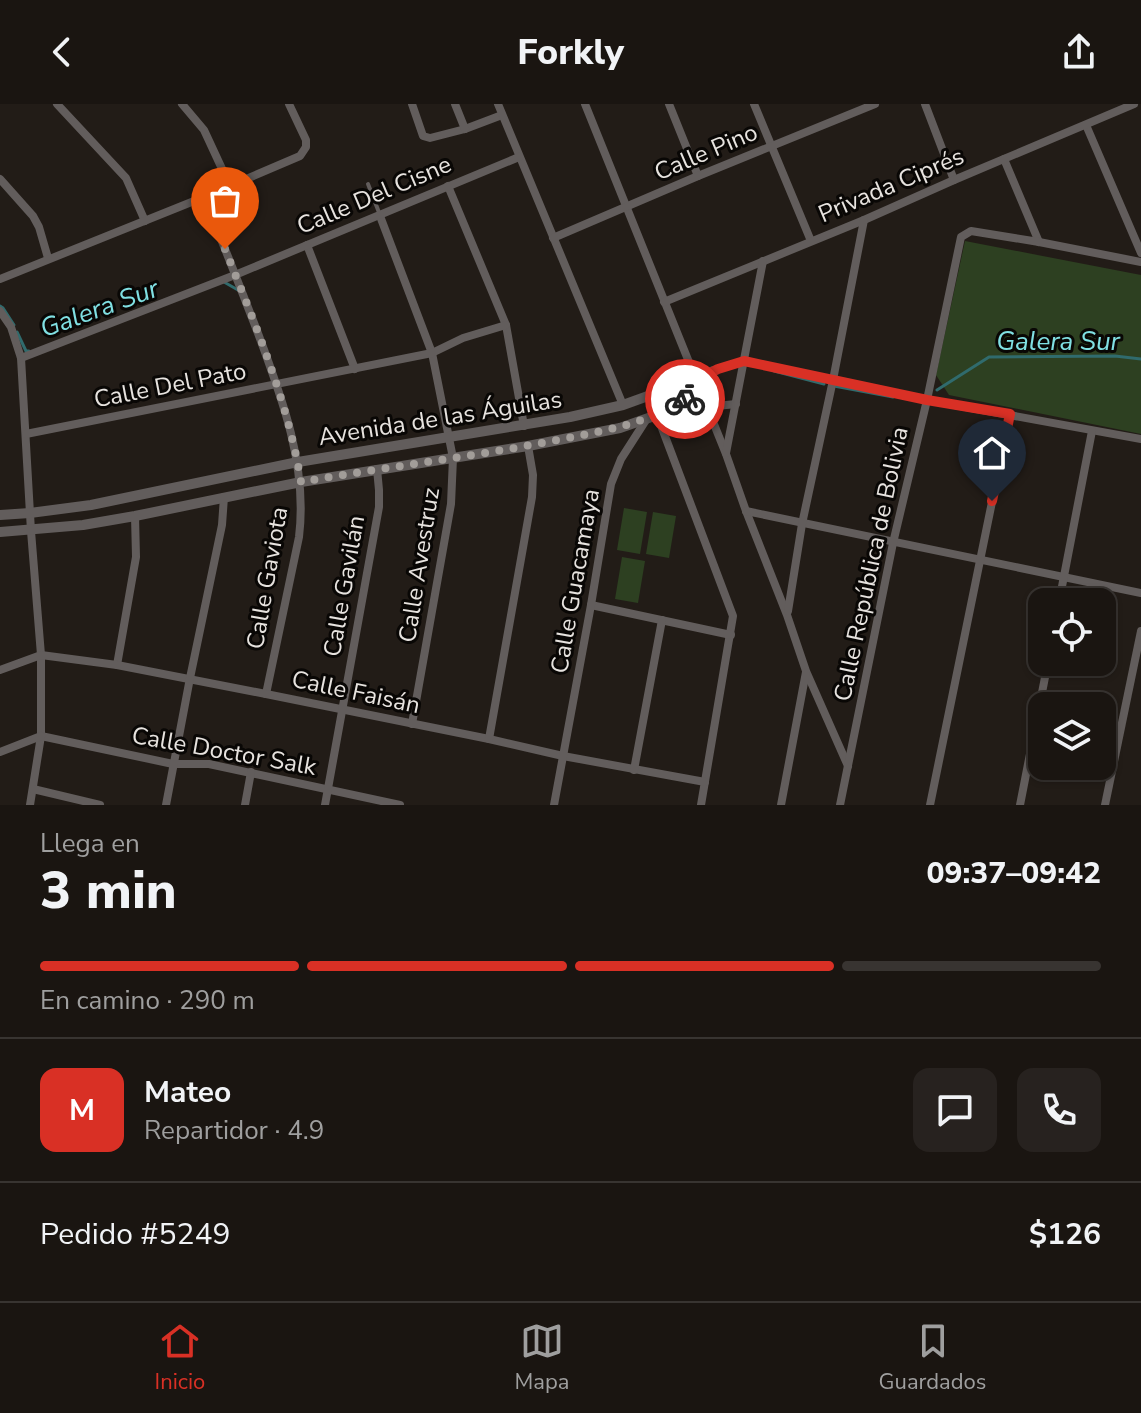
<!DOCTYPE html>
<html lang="es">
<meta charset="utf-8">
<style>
:root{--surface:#1a1511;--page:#27221f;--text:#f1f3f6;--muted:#9f9f9f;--line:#383431;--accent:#d93025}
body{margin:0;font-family:"Nunito Sans",sans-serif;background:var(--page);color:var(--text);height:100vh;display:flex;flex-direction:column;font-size:30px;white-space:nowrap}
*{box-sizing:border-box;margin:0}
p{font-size:26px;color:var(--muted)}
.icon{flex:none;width:44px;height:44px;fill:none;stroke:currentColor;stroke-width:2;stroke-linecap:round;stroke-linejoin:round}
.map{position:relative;height:701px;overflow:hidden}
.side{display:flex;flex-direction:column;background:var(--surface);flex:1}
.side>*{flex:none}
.buttons{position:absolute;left:1028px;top:484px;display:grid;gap:16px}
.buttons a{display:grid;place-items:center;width:88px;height:88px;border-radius:16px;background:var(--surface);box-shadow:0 2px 6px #0004,0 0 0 2px var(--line);font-size:40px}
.pin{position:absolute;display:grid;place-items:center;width:68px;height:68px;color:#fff;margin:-82px -34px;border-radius:50% 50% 50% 0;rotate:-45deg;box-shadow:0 0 8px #0007}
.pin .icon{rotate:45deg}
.courier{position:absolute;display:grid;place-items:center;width:80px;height:80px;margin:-40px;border:6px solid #d93025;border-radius:50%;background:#fff;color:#222;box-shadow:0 2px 10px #0007}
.head em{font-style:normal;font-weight:800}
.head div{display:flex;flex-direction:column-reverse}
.head{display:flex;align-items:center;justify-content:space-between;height:136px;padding:0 40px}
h1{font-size:52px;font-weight:800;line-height:60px}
.bar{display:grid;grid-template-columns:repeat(4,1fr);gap:12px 8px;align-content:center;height:96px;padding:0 40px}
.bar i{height:10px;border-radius:6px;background:var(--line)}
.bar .current{background:var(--accent)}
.bar p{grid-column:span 4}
.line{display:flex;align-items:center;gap:20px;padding:0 40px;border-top:2px solid var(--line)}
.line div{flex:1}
.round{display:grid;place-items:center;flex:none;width:84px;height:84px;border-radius:16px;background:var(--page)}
header{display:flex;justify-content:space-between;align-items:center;height:104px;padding:0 40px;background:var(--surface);font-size:36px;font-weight:800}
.dock{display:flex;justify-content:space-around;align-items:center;height:112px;border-top:2px solid var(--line);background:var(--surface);font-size:22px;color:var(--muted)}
.dock a{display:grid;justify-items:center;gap:4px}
.dock .current{color:var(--accent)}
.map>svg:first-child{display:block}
.green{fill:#2d4021}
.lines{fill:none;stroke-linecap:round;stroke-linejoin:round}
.stream{stroke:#306b6d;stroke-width:3}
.service{stroke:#625d5c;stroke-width:4}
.minor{stroke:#625d5c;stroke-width:8}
.tertiary{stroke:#625d5c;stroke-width:10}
.done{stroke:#a29d99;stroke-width:8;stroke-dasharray:0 14.4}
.route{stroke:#d93025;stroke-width:10}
.labels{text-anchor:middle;stroke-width:6;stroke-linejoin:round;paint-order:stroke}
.street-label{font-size:24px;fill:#e7e3df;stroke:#090705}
.water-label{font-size:26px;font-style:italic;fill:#80e0e3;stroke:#090705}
</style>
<header><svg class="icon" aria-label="back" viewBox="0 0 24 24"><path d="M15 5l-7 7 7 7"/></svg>Forkly<svg class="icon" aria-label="share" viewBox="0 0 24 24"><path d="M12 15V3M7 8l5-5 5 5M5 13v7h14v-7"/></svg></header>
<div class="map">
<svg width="1141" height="701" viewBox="0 0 1141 701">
<rect width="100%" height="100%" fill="#221c17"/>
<g class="green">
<polygon points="965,137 1141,171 1141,330 949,291 936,271"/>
<polygon points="624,404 647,408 640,450 617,446"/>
<polygon points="653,408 676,412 669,454 646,450"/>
<polygon points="622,453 645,457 638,499 615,495"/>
</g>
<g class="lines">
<g class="stream">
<polyline points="224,178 238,186"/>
<polyline points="0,202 3,204 14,221"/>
<polyline points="17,228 26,247 29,247"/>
<polyline points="700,267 712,264"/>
<polyline points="774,267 824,280"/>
<polyline points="834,282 893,293"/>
<polyline points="937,286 989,253 1115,252 1141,255"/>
</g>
<polyline class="service" points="368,80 380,111"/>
<g class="minor">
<polyline points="57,0 126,74 145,117"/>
<polyline points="182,0 204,26 230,82"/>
<polyline points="412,0 423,32 430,34 465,25 502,11"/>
<polyline points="455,0 465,25"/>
<polyline points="498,0 623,301"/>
<polyline points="585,0 726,350 746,407 787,511 806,567 848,662"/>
<polyline points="669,0 698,72"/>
<polyline points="754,0 811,137"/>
<polyline points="925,0 954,76"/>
<polyline points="1086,21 1141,149"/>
<polyline points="1004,55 1039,138"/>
<polyline points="0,75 33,112 39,123 48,154"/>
<polyline points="448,82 506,221 524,322"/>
<path d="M204 93C222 137 239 180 256 224 281 291 308 361 299 433L266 590"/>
<polyline points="380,112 432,249 453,354 451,400 412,620"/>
<polyline points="553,134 698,72 875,0"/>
<polyline points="307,141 355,265"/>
<polyline points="0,175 204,93 300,52 306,43 306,36 289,0"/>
<polyline points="664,198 864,116 954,76 1134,0"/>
<polyline points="0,207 11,223 21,254 31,427 41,551 41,632 30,701"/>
<polyline points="21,254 235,171 519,53"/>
<polyline points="699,274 718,265 744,257 927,296 1141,335"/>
<polyline points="707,303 736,300"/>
<polyline points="657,311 733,512 701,701"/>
<polyline points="26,330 432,249 463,234 506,221"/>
<polyline points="726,349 763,157"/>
<polyline points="746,407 1141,489"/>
<polyline points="1059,498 1092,327"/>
<polyline points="591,501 731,531"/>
<polyline points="788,507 802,420 833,276 864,116"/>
<polyline points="117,561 136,453 135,412"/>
<polyline points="0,566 41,551 117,561 266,590 489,635 563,652 705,678"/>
<polyline points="41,632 173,660 209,660 400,701"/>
<polyline points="489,635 532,393 533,371 528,342"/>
<polyline points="0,648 41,632"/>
<polyline points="634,666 662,516"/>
<polyline points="33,685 100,701"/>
<polyline points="166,701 190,574 222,421 224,393"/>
<polyline points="245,701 251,668"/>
<polyline points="325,701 379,403 379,386 377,365"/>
<polyline points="554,701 591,501 611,380 621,355 646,316"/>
<polyline points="781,701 806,568"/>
<polyline points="840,701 893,439 927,296 961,133 971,127 1039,138 1141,158"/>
<polyline points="930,701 1010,310"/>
<polyline points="1020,701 1048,558"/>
<polyline points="1105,701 1141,527"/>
</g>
<g class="tertiary">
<polyline points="0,411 30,409 91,401 298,358 570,313 623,301 695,275"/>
<polyline points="0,428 83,421 135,412 301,378 528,342 620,324 657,311 699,286 702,273"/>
</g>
</g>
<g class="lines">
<path class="done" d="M225 145C255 220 288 297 301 378 386 363 472 353 557 336 602 327 645 321 685 295"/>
<polyline class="route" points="685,295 699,286 702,273 718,265 744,257 927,296 1010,310 992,397"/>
</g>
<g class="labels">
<g class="street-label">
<text transform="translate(706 48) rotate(-23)" y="8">Calle Pino</text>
<text transform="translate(891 81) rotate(-23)" y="8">Privada Ciprés</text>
<text transform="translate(374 91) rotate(-23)" y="8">Calle Del Cisne</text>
<text transform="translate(170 281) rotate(-11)" y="8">Calle Del Pato</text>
<text transform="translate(440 314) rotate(-9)" y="8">Avenida de las Águilas</text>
<text transform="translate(871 460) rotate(-78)" y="8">Calle República de Bolivia</text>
<text transform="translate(419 461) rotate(-81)" y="8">Calle Avestruz</text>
<text transform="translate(267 474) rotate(-80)" y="8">Calle Gaviota</text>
<text transform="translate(575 477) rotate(-80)" y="8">Calle Guacamaya</text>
<text transform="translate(344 482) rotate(-80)" y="8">Calle Gavilán</text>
<text transform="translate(356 588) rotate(12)" y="8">Calle Faisán</text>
<text transform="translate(224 647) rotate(10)" y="8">Calle Doctor Salk</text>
</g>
<g class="water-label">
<text transform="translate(99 204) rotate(-20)" y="9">Galera Sur</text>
<text x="1058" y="246">Galera Sur</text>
</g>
</g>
</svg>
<div class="buttons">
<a><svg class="icon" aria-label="locate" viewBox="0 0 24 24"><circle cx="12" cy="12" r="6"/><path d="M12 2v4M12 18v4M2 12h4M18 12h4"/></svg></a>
<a><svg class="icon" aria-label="layers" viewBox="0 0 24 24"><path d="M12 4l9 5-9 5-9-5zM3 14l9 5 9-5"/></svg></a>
</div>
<div class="pin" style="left:225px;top:145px;background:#ea580c"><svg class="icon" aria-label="bag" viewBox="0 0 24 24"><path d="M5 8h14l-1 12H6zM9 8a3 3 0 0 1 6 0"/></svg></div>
<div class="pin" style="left:992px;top:397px;background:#1f2937"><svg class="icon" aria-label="home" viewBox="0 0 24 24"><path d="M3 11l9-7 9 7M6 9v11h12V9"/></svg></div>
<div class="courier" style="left:685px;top:295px"><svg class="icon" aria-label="bike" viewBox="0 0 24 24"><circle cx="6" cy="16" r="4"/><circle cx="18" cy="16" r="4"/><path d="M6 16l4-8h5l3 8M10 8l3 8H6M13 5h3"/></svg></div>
</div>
<section class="side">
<div class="head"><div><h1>3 min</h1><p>Llega en</p></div><em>09:37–09:42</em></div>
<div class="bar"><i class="current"></i><i class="current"></i><i class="current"></i><i></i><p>En camino · 290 m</p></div>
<div class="line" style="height:144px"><b class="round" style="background:var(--accent);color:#fff">M</b><div><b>Mateo</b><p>Repartidor · 4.9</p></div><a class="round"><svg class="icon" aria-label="chat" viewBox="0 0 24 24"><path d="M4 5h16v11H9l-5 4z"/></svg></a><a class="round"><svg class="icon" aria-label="phone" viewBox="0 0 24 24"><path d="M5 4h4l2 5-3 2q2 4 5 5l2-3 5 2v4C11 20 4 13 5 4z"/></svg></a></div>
<div class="line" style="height:104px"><div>Pedido #5249</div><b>$126</b></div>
</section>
<nav class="dock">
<a class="current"><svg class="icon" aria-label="home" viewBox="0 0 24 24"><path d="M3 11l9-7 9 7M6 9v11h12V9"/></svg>Inicio</a>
<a><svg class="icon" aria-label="map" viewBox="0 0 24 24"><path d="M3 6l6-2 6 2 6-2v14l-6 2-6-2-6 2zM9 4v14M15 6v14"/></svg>Mapa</a>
<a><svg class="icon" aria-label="saved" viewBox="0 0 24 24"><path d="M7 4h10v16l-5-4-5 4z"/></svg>Guardados</a>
</nav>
